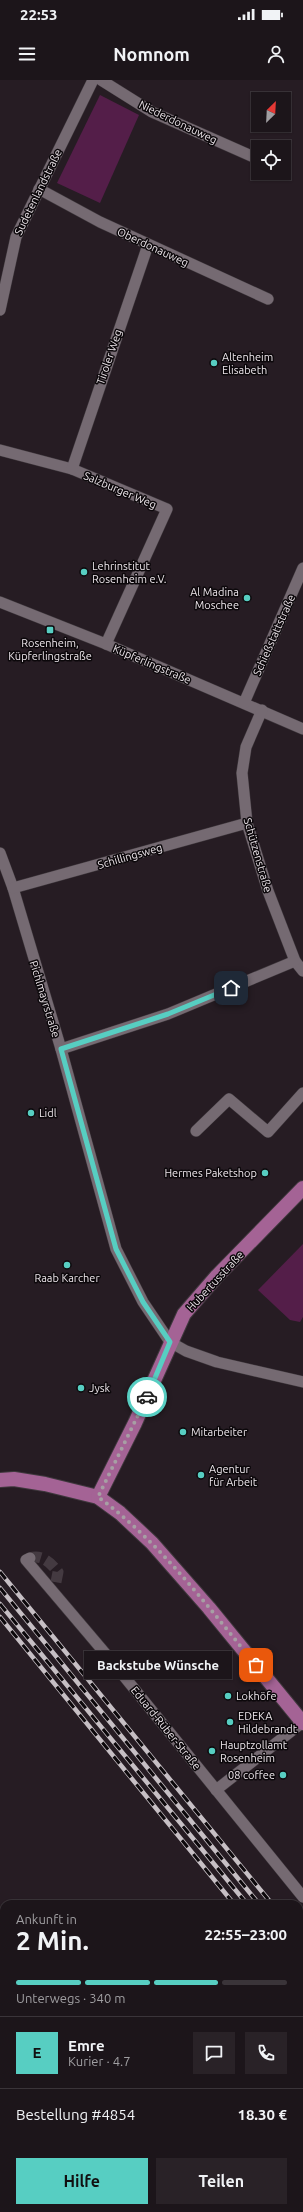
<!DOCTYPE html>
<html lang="de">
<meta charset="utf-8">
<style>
:root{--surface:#1c151a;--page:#292227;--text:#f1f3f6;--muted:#a09fa2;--line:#3a3439;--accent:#57cec2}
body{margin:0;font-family:Ubuntu,sans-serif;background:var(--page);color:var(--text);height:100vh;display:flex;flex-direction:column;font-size:15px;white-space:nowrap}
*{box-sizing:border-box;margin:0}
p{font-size:13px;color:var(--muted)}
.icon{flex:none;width:22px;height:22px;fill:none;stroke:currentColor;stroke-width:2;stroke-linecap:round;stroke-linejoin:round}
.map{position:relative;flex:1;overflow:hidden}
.side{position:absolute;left:0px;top:1820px;width:303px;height:312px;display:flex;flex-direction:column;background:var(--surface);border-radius:12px 12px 0 0;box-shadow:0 1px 3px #0004,0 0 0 1px var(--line)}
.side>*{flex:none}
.needle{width:26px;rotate:24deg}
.buttons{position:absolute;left:251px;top:12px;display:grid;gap:8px}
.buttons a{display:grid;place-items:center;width:40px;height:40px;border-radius:0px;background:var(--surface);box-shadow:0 1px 3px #0004,0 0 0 1px var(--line);font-size:20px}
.pin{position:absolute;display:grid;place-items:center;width:34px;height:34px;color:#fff;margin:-17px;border-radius:8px;box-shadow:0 2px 6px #0006}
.courier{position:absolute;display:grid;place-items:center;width:40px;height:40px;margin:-20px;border:3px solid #57cec2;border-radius:50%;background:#fff;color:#222;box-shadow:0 1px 5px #0007}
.bubble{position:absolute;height:28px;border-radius:0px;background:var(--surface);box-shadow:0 1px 3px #0004,0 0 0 1px var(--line);font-size:13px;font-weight:700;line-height:28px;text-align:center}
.headline em{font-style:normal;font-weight:700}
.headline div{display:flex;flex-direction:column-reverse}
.headline{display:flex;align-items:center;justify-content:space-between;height:68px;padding:0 16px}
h1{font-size:26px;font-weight:700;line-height:30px}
.bar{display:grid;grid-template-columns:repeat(4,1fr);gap:6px 4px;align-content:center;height:48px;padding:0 16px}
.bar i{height:5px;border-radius:3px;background:var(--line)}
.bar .on{background:var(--accent)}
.bar p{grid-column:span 4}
.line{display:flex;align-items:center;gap:10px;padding:0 16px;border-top:1px solid var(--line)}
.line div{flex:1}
.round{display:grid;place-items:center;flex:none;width:42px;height:42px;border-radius:0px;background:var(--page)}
.cta{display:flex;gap:8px;margin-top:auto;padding:8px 16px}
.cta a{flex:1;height:46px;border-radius:0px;background:var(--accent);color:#111;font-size:16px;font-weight:700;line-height:46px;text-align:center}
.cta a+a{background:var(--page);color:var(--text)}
.status{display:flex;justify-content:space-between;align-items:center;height:28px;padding:0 20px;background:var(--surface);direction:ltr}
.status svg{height:11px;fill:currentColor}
header{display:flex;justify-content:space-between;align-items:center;height:52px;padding:0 16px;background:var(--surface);font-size:18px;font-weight:700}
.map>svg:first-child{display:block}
.green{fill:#541e49}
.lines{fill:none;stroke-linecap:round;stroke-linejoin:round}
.minor-tunnel{stroke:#443a41;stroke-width:11;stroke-dasharray:11 5.5;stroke-linecap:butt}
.minor-casing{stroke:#3f383d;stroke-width:12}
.major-casing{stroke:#3f383d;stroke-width:16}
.minor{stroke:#756a72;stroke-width:11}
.major{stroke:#a46395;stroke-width:14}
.rail-casing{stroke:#c6bfc4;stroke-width:4.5}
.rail{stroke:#0c080b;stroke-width:3;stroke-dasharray:9;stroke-linecap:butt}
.done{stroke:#a79fa4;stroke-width:4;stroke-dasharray:0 7.2}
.route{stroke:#57cec2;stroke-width:5}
.poi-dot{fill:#57cec2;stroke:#0c080b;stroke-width:1.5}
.labels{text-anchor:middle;stroke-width:3;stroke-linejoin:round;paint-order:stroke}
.street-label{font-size:11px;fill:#ece5ea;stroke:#0c080b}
.poi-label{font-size:11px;fill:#ece5ea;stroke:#0c080b;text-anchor:start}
</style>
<div class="status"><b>22:53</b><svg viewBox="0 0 49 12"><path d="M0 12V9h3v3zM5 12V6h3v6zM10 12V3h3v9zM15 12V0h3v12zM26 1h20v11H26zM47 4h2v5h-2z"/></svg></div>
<header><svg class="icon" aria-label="menu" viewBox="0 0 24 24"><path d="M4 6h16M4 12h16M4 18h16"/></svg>Nomnom<svg class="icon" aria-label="person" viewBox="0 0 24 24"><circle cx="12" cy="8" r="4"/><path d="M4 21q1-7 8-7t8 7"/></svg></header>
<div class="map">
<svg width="303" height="2132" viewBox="0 0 303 2132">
<rect width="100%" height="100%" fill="#261c23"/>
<g class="green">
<polygon points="100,15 139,35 100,123 57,103"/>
<polygon points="303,1164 303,1237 300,1242 290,1240 258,1210"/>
</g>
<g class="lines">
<path class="minor-tunnel" d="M30 1478C42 1474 51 1483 58 1492L55 1507"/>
<g class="minor-casing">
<g id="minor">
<polyline points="101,0 152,32 258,79"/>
<polyline points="39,109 100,142 268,219"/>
<polyline points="0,230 16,157 93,0"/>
<polyline points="0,370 72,389 167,429 106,564"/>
<polyline points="72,389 148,165"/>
<polyline points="0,522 106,564 303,649"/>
<polyline points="244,623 303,488"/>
<polyline points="262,630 246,667 242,693 247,743 268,811 295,881 303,891"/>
<polyline points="0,773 13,808 61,969 116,1169 143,1222 170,1262 186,1271 217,1282 303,1302"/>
<polyline points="13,808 247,743"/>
<polyline points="61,969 168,934 295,881"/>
<polyline points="196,1051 229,1019 268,1052 303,1013"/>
<polyline points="30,1478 26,1480 110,1579 303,1817"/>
<polyline points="216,1710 303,1642"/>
<polyline points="0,1900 4,1906"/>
<polyline points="55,2132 66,2128"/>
</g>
</g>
<g class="major-casing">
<g id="major">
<polyline points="0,1400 14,1399 45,1404 98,1417 120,1433 152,1463 209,1528 303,1643"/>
<polyline points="98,1417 135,1343 184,1234 216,1197 303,1108"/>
</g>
</g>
<use href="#minor" class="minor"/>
<use href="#major" class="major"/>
<g class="rail-casing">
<g id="rail">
<polyline points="0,1492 272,1824"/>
<polyline points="0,1508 259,1824"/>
<polyline points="0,1524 247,1824"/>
<polyline points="0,1537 234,1824"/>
<polyline points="299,1857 303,1862"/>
<polyline points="299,1872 303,1877"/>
<polyline points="299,1887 303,1892"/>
<polyline points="299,1903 303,1908"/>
</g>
</g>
<use href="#rail" class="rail"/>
</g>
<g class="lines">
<path class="done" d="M147 1317 98 1417C160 1462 208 1527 256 1585"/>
<polyline class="route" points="147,1317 170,1262 143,1222 116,1169 61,969 168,934 231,908"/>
</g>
<g class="poi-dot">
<circle cx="214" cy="283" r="4"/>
<circle cx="84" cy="492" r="4"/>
<circle cx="247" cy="518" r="4"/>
<rect x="46" y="546" width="8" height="8" rx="2"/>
<circle cx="31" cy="1033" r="4"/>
<circle cx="265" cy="1093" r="4"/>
<circle cx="67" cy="1185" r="4"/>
<circle cx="81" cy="1308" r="4"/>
<circle cx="183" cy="1352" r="4"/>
<circle cx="201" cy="1395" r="4"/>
<circle cx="228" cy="1616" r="4"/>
<circle cx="230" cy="1642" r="4"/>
<circle cx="212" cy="1671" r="4"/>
<circle cx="283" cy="1695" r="4"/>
</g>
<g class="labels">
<g class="street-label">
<text transform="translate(178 42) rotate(26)" y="4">Niederdonauweg</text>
<text transform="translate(38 112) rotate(-64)" y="4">Sudetenlandstraße</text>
<text transform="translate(153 167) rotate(25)" y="4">Oberdonauweg</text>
<text transform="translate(109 277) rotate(-71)" y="4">Tiroler Weg</text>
<text transform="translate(120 410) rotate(23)" y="4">Salzburger Weg</text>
<text transform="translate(274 555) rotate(-66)" y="4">Schießstattstraße</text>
<text transform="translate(152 584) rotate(23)" y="4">Küpferlingstraße</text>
<text transform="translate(258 775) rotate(74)" y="4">Schützenstraße</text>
<text transform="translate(130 776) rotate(-16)" y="4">Schillingsweg</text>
<text transform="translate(45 919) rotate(73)" y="4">Pichlmayrstraße</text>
<text transform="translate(215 1201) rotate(-47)" y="4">Hubertusstraße</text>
<text transform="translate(166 1648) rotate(51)" y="4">Eduard-Rüber-Straße</text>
</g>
<g class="poi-label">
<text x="222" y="281">Altenheim<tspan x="222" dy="13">Elisabeth</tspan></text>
<text x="92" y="490">Lehrinstitut<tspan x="92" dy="13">Rosenheim e.V.</tspan></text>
<text x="239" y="516" text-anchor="end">Al Madina<tspan x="239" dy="13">Moschee</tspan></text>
<text x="50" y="567" text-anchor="middle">Rosenheim,<tspan x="50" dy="13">Küpferlingstraße</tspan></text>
<text x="39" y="1037">Lidl</text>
<text x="257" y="1097" text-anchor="end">Hermes Paketshop</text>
<text x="67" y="1202" text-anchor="middle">Raab Karcher</text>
<text x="89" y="1312">Jysk</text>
<text x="191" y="1356">Mitarbeiter</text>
<text x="209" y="1393">Agentur<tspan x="209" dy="13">für Arbeit</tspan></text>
<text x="236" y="1620">Lokhöfe</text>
<text x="238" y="1640">EDEKA<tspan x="238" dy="13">Hildebrandt</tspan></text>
<text x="220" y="1669">Hauptzollamt<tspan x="220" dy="13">Rosenheim</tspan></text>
<text x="275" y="1699" text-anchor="end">08 coffee</text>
</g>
</g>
</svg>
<div class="buttons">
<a><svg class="needle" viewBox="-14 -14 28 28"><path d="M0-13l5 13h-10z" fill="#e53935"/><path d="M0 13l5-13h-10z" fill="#a09fa2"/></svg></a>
<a><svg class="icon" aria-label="locate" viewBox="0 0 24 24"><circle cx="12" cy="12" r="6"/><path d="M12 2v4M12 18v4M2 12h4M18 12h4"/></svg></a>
</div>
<div class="pin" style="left:256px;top:1585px;background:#ea580c"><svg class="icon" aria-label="bag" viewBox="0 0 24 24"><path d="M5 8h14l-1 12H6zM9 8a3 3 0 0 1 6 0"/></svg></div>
<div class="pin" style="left:231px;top:908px;background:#1f2937"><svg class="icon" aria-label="home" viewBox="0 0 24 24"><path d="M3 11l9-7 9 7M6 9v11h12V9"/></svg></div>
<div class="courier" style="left:147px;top:1317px"><svg class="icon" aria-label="car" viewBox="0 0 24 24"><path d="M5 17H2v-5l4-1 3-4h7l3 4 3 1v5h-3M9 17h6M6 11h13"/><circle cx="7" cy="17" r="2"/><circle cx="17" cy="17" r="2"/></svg></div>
<div class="bubble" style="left:84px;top:1571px;width:148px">Backstube Wünsche</div>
<section class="side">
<div class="headline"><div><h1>2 Min.</h1><p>Ankunft in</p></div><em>22:55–23:00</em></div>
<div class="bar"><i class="on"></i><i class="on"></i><i class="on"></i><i></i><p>Unterwegs · 340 m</p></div>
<div class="line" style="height:72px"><b class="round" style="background:var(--accent);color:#111">E</b><div><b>Emre</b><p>Kurier · 4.7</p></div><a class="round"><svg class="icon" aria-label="chat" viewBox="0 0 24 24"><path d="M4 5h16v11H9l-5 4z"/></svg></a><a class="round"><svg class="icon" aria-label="phone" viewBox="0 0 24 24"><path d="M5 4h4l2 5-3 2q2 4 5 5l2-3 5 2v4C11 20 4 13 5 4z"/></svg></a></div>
<div class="line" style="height:52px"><div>Bestellung #4854</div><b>18.30 €</b></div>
<div class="cta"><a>Hilfe</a><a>Teilen</a></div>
</section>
</div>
